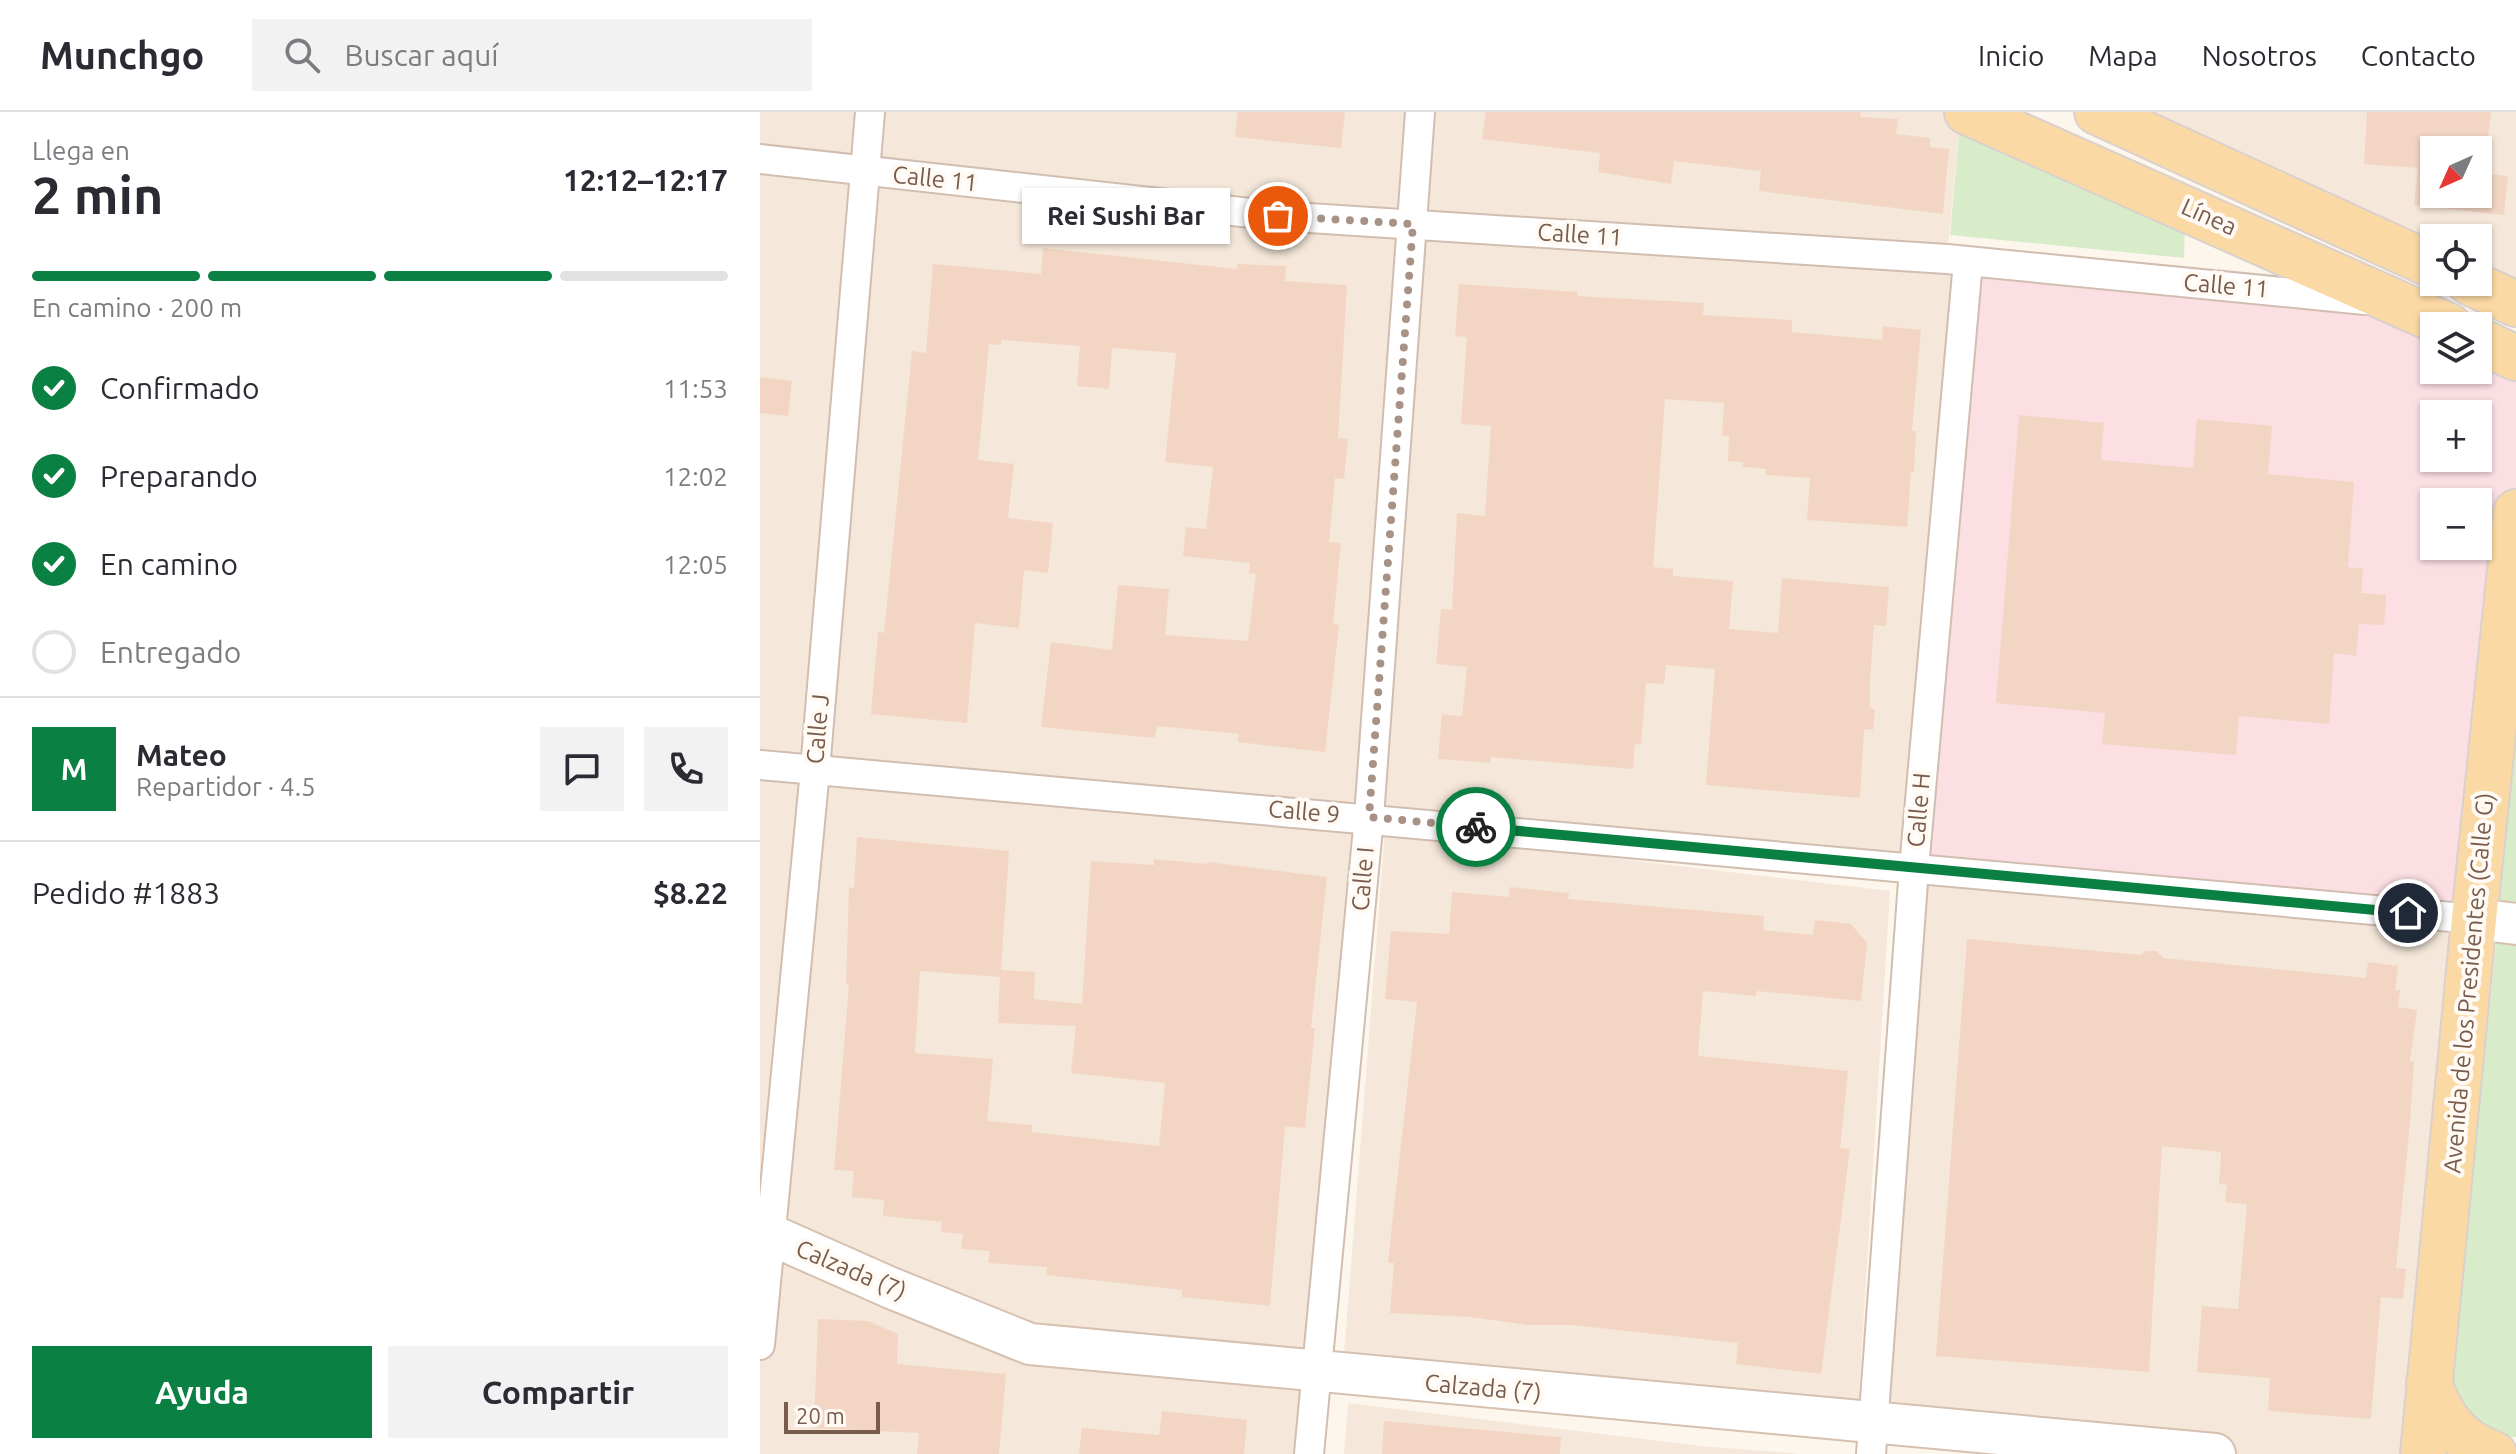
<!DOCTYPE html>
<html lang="es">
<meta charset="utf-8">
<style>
:root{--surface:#fff;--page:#f2f2f3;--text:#2b2b33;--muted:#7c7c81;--line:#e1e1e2;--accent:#0b8043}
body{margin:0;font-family:Ubuntu,sans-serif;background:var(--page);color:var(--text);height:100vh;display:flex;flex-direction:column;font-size:30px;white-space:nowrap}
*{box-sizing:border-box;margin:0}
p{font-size:26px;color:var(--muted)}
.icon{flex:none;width:44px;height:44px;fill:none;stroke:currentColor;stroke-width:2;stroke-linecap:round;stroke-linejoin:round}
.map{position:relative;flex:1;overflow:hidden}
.details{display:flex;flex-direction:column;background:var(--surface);width:760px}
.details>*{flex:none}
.needle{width:52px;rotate:225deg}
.buttons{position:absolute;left:1660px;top:24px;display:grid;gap:16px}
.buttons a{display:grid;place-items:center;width:72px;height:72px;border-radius:0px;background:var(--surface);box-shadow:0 2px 6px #0004;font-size:40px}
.scale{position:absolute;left:24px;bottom:20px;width:96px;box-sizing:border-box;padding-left:8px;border:4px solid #7a5c4d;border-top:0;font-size:22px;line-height:28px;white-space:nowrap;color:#7a5c4d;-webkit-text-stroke:6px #fffaf3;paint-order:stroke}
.pin{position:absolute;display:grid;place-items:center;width:68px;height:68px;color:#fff;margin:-34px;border:4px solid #fff;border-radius:50%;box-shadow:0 2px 8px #0007}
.courier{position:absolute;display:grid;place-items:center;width:80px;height:80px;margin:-40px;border:6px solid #0b8043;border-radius:50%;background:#fff;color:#222;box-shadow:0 2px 10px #0007}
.bubble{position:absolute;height:56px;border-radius:0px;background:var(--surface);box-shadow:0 2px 6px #0004;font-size:26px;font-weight:700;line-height:56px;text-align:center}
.head em{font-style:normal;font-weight:700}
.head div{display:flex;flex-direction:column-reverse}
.head{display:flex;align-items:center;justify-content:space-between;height:136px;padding:0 32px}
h1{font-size:52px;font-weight:700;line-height:60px}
.bar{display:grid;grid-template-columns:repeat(4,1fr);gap:12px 8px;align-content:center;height:96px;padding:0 32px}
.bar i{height:10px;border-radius:6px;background:var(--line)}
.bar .current{background:var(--accent)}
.bar p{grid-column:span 4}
.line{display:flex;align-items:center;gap:20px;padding:0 32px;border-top:2px solid var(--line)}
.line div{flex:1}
.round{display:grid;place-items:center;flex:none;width:84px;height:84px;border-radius:0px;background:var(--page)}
ol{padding:0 32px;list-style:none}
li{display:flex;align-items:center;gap:24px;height:88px}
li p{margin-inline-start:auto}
li .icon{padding:8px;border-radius:50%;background:var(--accent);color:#fff;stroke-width:4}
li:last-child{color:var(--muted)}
li i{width:44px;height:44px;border:4px solid var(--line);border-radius:50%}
.primary-button{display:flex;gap:16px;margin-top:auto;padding:16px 32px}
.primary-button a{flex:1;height:92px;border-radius:0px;background:var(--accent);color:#fff;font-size:32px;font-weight:700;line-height:92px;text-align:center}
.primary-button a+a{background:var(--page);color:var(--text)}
header{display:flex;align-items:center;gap:48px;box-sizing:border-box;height:112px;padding:0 40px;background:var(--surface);border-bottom:2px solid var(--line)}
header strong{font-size:38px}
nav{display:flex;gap:44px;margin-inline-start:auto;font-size:28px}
.search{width:560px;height:72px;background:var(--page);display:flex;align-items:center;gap:20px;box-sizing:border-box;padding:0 28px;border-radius:0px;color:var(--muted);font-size:30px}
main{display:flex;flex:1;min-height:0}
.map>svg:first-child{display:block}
.residential{fill:#f5e8da;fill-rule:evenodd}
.medical{fill:#fbdfe3;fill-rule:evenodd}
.green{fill:#d8ecc9}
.building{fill:#f3d5c3;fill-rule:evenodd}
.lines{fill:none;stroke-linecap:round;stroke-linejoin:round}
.street-casing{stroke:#d1beb0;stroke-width:32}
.secondary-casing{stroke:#d6c0b0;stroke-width:44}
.primary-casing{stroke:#dad1cd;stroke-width:48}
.street{stroke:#fff;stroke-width:28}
.secondary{stroke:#fff;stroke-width:40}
.primary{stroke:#fbd9a5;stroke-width:44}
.done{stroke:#a89285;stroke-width:8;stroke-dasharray:0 14.4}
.route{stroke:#0b8043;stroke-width:10}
.labels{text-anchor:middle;stroke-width:8;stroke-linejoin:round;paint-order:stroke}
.street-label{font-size:24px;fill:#7a5c4d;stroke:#fffaf3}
</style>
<header>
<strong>Munchgo</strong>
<div class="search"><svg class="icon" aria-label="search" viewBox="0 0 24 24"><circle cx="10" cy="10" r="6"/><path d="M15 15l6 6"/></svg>Buscar aquí</div>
<nav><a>Inicio</a><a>Mapa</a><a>Nosotros</a><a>Contacto</a></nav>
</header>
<main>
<section class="details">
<div class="head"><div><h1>2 min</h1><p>Llega en</p></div><em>12:12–12:17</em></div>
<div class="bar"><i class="current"></i><i class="current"></i><i class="current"></i><i></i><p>En camino · 200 m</p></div>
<ol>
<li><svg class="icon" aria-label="check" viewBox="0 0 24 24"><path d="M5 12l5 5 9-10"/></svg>Confirmado<p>11:53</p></li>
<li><svg class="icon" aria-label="check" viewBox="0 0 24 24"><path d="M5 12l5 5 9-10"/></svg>Preparando<p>12:02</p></li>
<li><svg class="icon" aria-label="check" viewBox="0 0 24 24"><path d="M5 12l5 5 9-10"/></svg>En camino<p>12:05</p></li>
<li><i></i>Entregado</li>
</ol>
<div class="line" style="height:144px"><b class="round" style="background:var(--accent);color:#fff">M</b><div><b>Mateo</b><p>Repartidor · 4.5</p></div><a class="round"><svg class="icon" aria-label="chat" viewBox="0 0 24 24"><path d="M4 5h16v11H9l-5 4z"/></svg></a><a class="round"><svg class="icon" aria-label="phone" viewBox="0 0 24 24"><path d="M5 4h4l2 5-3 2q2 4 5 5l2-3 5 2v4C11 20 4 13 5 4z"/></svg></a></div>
<div class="line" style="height:104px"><div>Pedido #1883</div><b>$8.22</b></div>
<div class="primary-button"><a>Ayuda</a><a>Compartir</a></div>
</section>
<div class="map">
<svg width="1756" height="1342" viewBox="0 0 1756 1342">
<rect width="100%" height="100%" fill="#fdf6ec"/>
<g class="residential">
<polygon points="0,0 1201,0 1187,146 1714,807 1663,1342 1458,1342 1113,1312 1154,756 610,705 549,1342 0,1342"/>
<path d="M1337 0H1756V191L1718 170V126H1674V154ZM1674 38H1718V82H1674Z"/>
<polygon points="625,719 1130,779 1098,1297 584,1243"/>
<polygon points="588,1291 941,1334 1043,1342 584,1342"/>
</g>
<path class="medical" d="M1208 150 1642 191 1674 214V258H1718V228L1756 246V400L1714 807 1154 756ZM1674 302H1718V346H1674ZM1674 390H1718V434H1674Z"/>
<g class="green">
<polygon points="1200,13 1425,113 1424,146 1190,123"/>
<polygon points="1756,589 1756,790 1739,788"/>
<polygon points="1737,823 1756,825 1756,1325 1747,1325 1710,1309 1691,1273"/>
</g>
<g class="building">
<polygon points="478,0 585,0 581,36 475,25"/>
<polygon points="726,0 1101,0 1100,5 1138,7 1136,22 1170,26 1170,35 1189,37 1183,102 999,79 1001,59 914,49 911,72 838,60 840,41 722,27"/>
<path d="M1607 0H1731L1724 61 1748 64 1744 103 1654 93 1658 56 1604 52ZM1674 38H1718V82H1674Z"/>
<polygon points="283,136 477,157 477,152 526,154 525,169 587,173 578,326 588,327 584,367 575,366 569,430 581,431 573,512 579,513 565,640 478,630 479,622 397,614 395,626 281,615 291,530 352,538 358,473 409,477 405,523 488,529 496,462 489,461 490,451 423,444 426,415 446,417 453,355 405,350 416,241 352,236 349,277 317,274 320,234 242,228 241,233 229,232 218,348 254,352 248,406 293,411 288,461 264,458 259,516 215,511 207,611 111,602 118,520 124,521 152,239 166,241 173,152 281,162"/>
<polygon points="699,172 818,180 817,184 944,191 943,203 1032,208 1032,220 1122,228 1123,214 1161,218 1152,319 1156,319 1154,360 1151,360 1147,415 1047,408 1050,366 1006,363 1006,357 983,355 983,350 968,349 969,324 962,324 964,291 905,287 893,455 913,457 913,464 973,469 969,517 1018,521 1022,466 1129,475 1126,514 1114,513 1110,567 1110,595 1115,598 1113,618 1104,617 1100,686 946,673 955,557 906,553 904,572 886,571 881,633 875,632 873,657 731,645 730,651 678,647 682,602 702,604 707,555 676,552 681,497 692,498 697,401 725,404 731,314 701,312 707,225 695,224"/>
<polygon points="0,265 32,269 28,304 0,301"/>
<polygon points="1259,303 1344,311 1341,348 1433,356 1437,307 1512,314 1508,362 1594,370 1588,455 1603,457 1601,481 1626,483 1624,513 1599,512 1596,544 1574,541 1569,612 1479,604 1476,643 1342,632 1345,601 1236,591"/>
<path d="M97 725 249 739 241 858 275 860 274 887 322 892 331 749 394 753V747L447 752 448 750 567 765 551 916H555L545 1016 525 1014 510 1194 422 1185V1178L286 1163 287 1155 228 1151 230 1139 201 1137 203 1122 181 1120 182 1110 123 1104 124 1088 92 1085 94 1059 74 1058 89 872H86L89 775 94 776ZM160 859 240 865 238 911 316 914 311 961 405 971 399 1034 272 1020V1013L227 1009 233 947 155 941Z"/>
<polygon points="750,775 809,781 808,787 1004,804 1003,818 1053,823 1055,808 1091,812 1107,831 1101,889 997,879 996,884 943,879 938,944 1088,959 1080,1036 1090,1037 1061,1262 976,1252 978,1231 812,1213 767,1213 710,1205 630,1201 634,1151 628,1151 632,1113 657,890 625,887 631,819 689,822 692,780 749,785"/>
<polygon points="1207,827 1381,843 1386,839 1397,839 1403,846 1606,866 1608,850 1638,854 1635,878 1640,878 1638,895 1657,898 1650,949 1654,949 1650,1011 1636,1156 1646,1157 1643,1187 1621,1185 1611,1307 1508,1299 1510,1266 1437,1260 1442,1194 1478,1197 1487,1092 1465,1090 1467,1073 1459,1072 1461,1040 1402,1034 1389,1260 1176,1244"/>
<polygon points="58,1207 108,1209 138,1222 137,1252 246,1262 239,1342 157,1342 159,1321 54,1316"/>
<polygon points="402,1299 487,1308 484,1342 319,1342 322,1316 399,1323"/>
<polygon points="624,1309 801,1325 800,1342 622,1342"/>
</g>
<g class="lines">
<g class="street-casing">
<g id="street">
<polyline points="0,47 518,104 1187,147 1605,188"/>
<polyline points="0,653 1714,807"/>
<polyline points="0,1233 55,658 110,0"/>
<polyline points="549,1342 609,705 660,0"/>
<polyline points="1111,1342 1154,756 1208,150"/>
</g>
</g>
<g class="secondary-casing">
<g id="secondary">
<polyline points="1714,807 1756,812"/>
<polyline points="0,1118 131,1176 270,1232 1455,1342"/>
</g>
</g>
<g class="primary-casing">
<g id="primary">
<polyline points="1207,0 1689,214"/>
<polyline points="1337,0 1674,154"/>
<polyline points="1709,170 1756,192"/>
<polyline points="1718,228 1756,246"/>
<path d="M1669 1270C1681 1306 1698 1329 1734 1342"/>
<polyline points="1663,1342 1714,807 1756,400"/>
</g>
</g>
<use href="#street" class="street"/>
<use href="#secondary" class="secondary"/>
<use href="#primary" class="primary"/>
</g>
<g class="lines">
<polyline class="done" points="518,104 653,112 609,705 716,715"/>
<polyline class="route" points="716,715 1648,801"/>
</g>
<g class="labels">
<g class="street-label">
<text transform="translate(175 67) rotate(6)" y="8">Calle 11</text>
<text transform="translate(1449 105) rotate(24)" y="8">Línea</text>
<text transform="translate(820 123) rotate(4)" y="8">Calle 11</text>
<text transform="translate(1466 174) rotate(5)" y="8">Calle 11</text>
<text transform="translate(58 617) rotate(-85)" y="8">Calle J</text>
<text transform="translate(1159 698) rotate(-85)" y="8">Calle H</text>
<text transform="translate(544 700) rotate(5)" y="8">Calle 9</text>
<text transform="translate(603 767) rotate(-85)" y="8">Calle I</text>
<text transform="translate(1709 871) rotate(-85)" y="8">Avenida de los Presidentes (Calle G)</text>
<text transform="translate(91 1158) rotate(23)" y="8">Calzada (7)</text>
<text transform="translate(723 1276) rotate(5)" y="8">Calzada (7)</text>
</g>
</g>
</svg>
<div class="buttons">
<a><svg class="needle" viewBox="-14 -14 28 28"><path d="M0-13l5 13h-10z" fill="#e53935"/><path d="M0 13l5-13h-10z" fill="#7c7c81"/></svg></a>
<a><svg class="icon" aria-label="locate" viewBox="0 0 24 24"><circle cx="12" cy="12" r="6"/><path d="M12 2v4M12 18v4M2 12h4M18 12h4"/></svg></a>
<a><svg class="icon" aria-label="layers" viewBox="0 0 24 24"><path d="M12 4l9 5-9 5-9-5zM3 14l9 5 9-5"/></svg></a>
<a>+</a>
<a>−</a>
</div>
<div class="scale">20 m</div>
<div class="pin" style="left:518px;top:104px;background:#ea580c"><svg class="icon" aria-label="bag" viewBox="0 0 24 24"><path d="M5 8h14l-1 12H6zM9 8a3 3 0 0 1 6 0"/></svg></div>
<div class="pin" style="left:1648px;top:801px;background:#1f2937"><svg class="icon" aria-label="home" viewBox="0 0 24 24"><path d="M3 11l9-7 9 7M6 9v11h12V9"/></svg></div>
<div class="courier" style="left:716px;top:715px"><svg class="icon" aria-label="bike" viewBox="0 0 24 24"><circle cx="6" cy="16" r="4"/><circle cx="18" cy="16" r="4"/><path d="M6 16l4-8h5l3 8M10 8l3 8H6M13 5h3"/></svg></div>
<div class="bubble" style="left:262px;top:76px;width:208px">Rei Sushi Bar</div>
</div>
</main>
